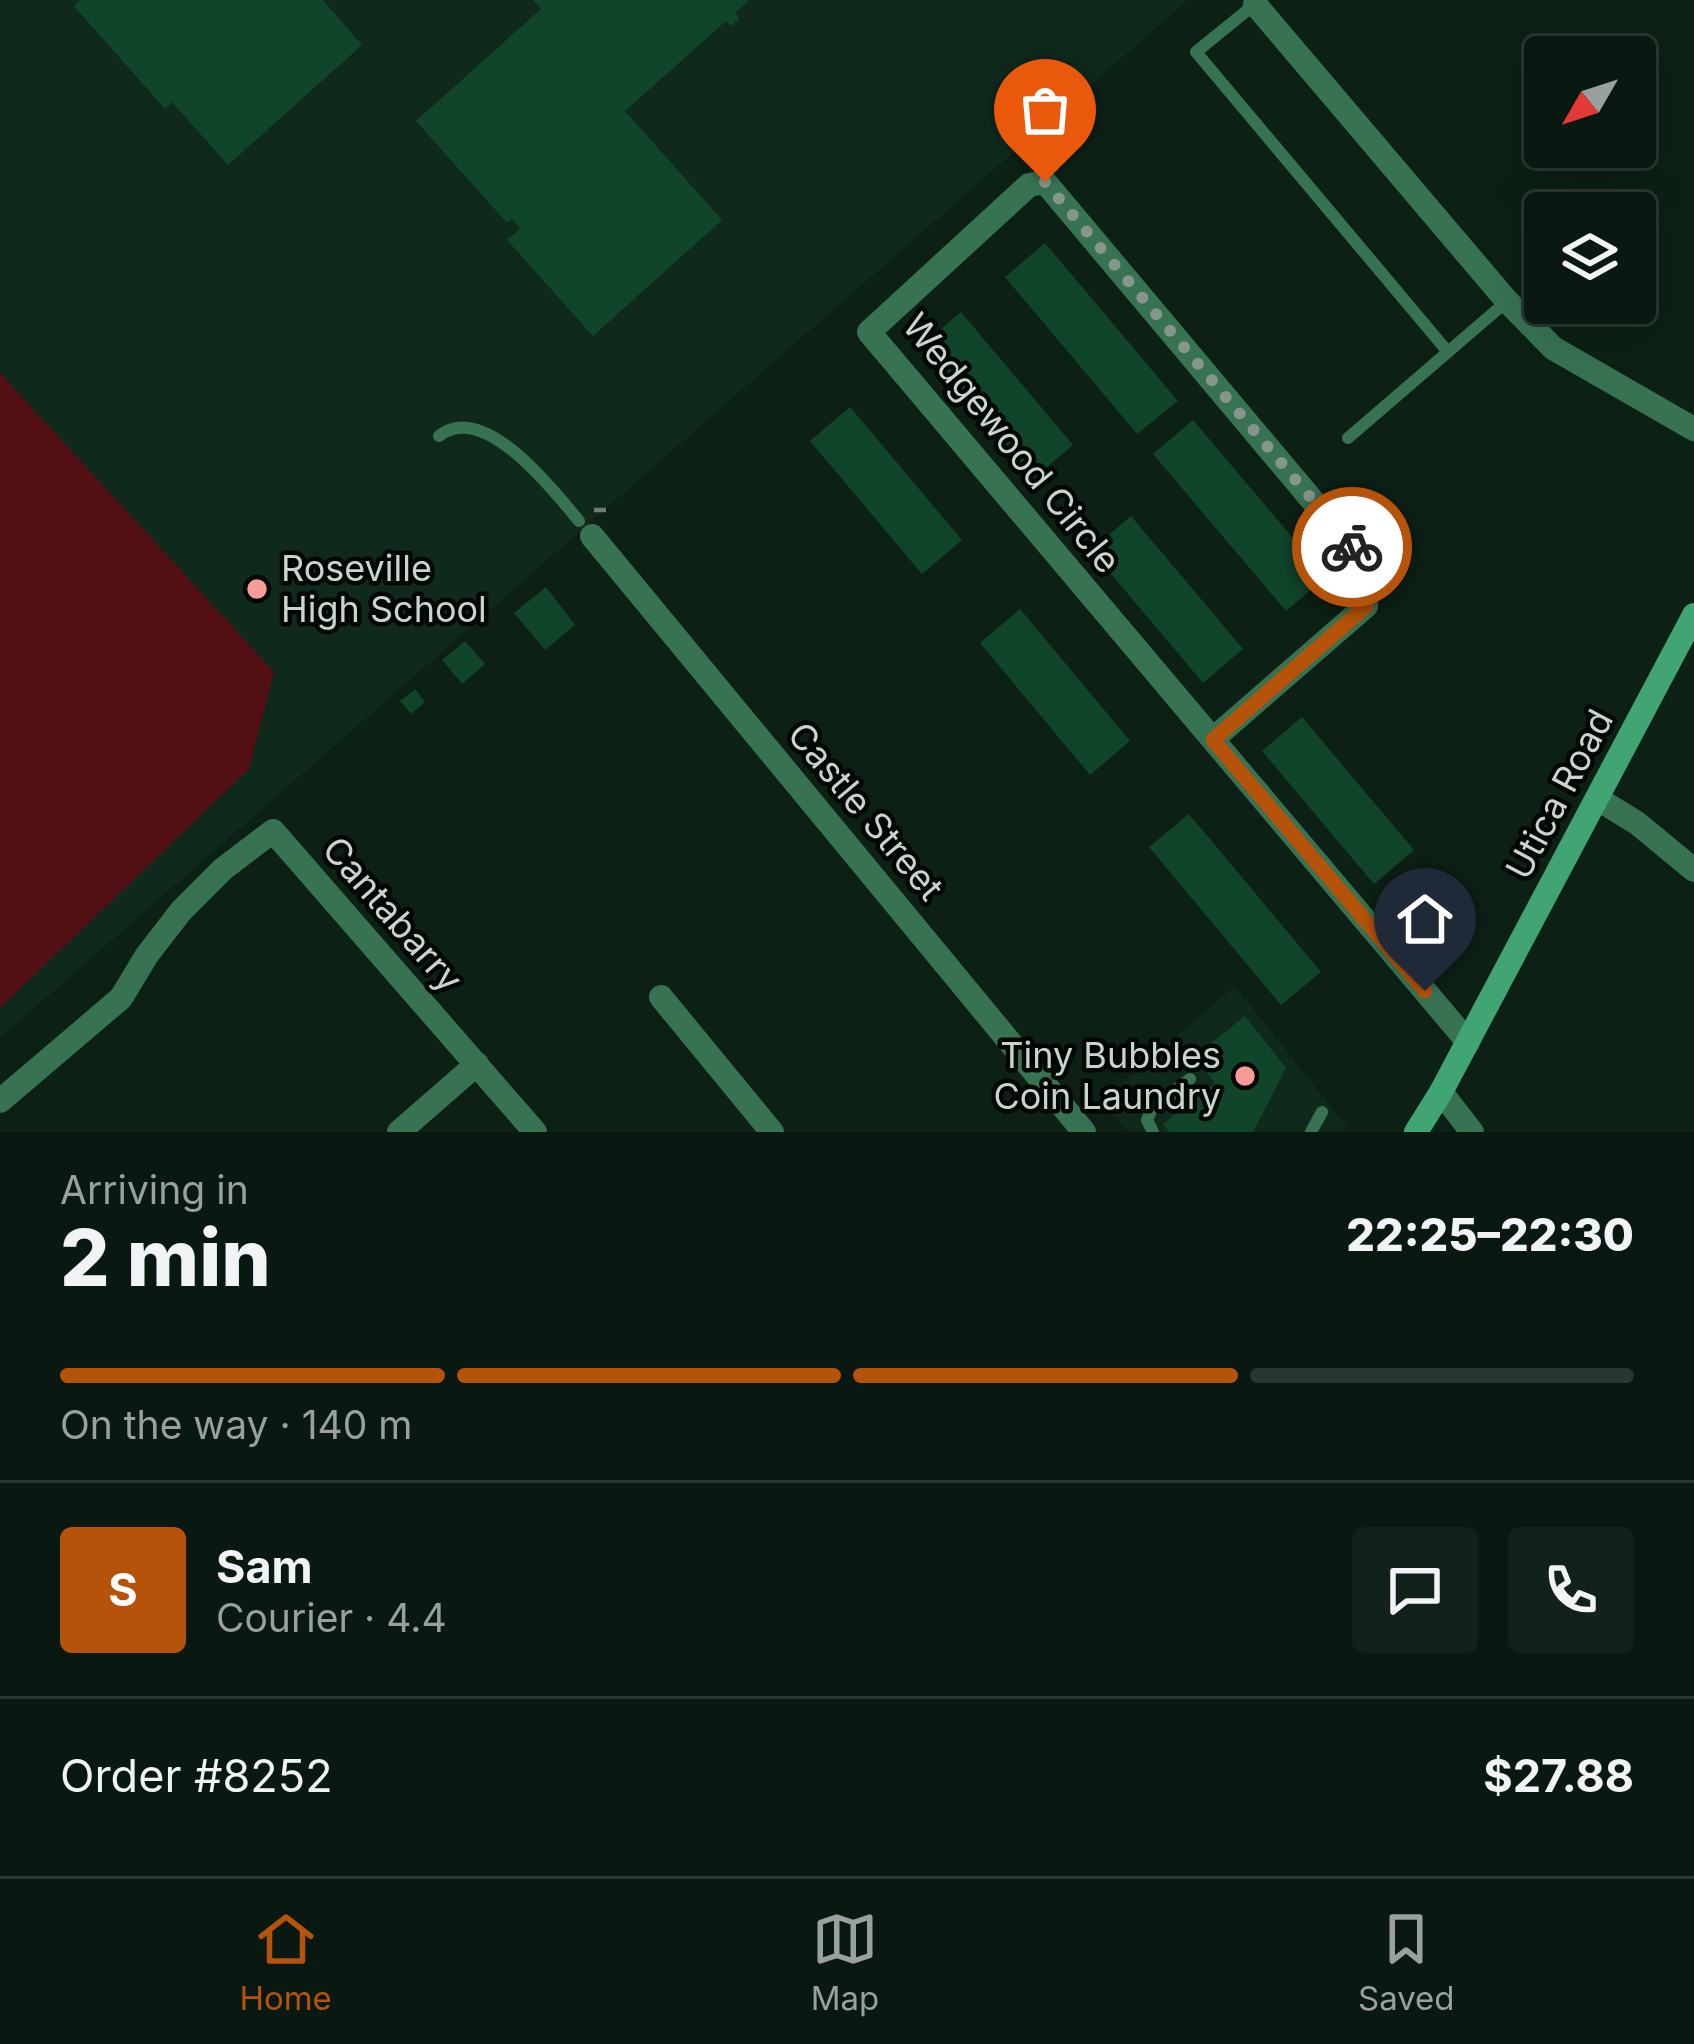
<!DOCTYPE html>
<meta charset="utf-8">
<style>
:root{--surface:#091810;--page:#122119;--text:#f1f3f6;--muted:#99a09f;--line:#293730;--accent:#b45309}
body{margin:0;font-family:Inter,sans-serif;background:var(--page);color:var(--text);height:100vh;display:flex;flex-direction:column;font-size:45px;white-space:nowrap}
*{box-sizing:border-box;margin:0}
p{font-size:39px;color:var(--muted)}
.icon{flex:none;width:66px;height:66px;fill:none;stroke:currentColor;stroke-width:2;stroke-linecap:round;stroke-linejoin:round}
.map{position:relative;height:1132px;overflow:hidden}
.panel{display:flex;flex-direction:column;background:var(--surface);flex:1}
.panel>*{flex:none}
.needle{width:78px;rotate:231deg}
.fabs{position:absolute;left:1524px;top:36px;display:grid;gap:24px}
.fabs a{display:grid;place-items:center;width:132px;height:132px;border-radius:12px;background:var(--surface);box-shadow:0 12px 48px #0002,0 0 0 3px var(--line);font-size:60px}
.pin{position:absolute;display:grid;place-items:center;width:102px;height:102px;color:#fff;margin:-123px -51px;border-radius:50% 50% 50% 0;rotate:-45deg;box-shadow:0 0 12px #0007}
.pin .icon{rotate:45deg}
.courier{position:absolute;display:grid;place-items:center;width:120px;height:120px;margin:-60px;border:9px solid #b45309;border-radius:50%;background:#fff;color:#222;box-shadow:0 3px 15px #0007}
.headline em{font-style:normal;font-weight:800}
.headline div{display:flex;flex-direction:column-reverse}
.headline{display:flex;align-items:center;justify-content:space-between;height:204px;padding:0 60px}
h1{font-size:78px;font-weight:800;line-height:90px}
.bar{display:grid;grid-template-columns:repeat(4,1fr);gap:18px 12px;align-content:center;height:144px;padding:0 60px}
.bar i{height:15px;border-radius:9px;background:var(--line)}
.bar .current{background:var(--accent)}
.bar p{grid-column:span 4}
.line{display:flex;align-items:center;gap:30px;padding:0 60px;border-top:3px solid var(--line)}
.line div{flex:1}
.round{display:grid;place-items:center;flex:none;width:126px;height:126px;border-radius:12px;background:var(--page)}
.tabs{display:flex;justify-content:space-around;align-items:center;height:168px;border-top:3px solid var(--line);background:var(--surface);font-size:33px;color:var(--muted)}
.tabs a{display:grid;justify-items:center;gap:6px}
.tabs .current{color:var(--accent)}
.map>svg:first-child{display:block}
.built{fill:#0f2a1d}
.park{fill:#521014}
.building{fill:#10452c}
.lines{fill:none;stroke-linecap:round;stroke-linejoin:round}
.path{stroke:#6e7e75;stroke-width:4.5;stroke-dasharray:12 6;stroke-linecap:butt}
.lane{stroke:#377253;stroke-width:12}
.street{stroke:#377253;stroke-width:24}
.secondary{stroke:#40a473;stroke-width:24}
.done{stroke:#86968d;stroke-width:12;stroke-dasharray:0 21.6}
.route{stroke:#b45309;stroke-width:15}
.poi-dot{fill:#f59b98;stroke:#020704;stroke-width:4.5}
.labels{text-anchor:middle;stroke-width:9;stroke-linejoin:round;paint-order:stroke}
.street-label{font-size:36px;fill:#c8d5cd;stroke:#020704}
.poi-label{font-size:36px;fill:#c8d5cd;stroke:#020704;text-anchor:start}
</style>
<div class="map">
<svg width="1694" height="1132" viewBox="0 0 1694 1132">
<rect width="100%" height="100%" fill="#0c2015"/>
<g class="built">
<polygon points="0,0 1188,0 0,1038"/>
<polygon points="1235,986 1347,1127 1344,1132 1128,1132 1101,1101"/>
</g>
<polygon class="park" points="0,373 274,672 249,769 0,1008"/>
<g class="building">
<polygon points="80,0 323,0 362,45 228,165 172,102 165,109 74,6"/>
<polygon points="533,0 749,0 735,13 739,19 731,26 726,21 625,111 722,220 593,336 507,240 520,229 512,219 507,223 416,121 541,9"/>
<polygon points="1045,243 1178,401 1137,434 1005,277"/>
<polygon points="961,312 1073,445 1033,479 921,346"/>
<polygon points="850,407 962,540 922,574 810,441"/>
<polygon points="1193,420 1326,577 1286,611 1153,454"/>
<polygon points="1131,516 1243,649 1203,683 1091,550"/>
<polygon points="546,587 575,625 545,650 514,613"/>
<polygon points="1020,609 1130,741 1090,775 980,643"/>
<polygon points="465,641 485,664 462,684 442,660"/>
<polygon points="415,689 425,702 411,714 400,701"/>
<polygon points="1302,717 1414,850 1374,884 1262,751"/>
<polygon points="1189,814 1321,972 1281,1005 1149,847"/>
<polygon points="1245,1016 1286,1068 1253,1132 1169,1132 1163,1124 1215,1083 1194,1057"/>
</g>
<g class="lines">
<polyline class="path" points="594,510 606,510"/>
<g class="lane">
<polyline points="1255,4 1196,52 1448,352"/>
<path d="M439 436C484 400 554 491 579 521"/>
<polyline points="1348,438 1506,302"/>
<polyline points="1153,1132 1147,1120 1152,1109 1190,1079"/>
<polyline points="1311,1132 1322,1112"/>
</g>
<g class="street">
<polyline points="1255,4 1507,301 1553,348 1694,429"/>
<polyline points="592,536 1084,1132"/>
<polyline points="1213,739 1366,606 1365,572 1354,550 1045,182 1029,185 869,332 1468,1042"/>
<polyline points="1598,799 1637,823 1694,870"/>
<polyline points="661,997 772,1132"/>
<polyline points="1441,1092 1472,1132"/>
<polyline points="0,1101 121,998 147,955 181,911 223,869 273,831 535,1132"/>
<polyline points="399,1132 477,1064"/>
</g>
<polyline class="secondary" points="1416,1132 1441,1092 1694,615"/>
</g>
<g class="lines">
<polyline class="done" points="1045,182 1352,547"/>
<polyline class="route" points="1352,547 1365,572 1366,606 1213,740 1425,991"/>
</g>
<g class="poi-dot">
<circle cx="257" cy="589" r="12"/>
<circle cx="1245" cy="1076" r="12"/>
</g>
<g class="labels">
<g class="street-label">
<text transform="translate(1012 443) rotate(51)" y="13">Wedgewood Circle</text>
<text transform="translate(1559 794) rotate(-62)" y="13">Utica Road</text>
<text transform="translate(866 811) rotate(50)" y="13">Castle Street</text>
<text transform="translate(393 914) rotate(49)" y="13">Cantabarry</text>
</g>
<g class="poi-label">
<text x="281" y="581">Roseville<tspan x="281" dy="41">High School</tspan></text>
<text x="1221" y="1068" text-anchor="end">Tiny Bubbles<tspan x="1221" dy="41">Coin Laundry</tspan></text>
</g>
</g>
</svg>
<div class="fabs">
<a><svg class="needle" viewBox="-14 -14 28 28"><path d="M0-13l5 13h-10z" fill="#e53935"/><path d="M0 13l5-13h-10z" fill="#99a09f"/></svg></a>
<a><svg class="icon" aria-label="layers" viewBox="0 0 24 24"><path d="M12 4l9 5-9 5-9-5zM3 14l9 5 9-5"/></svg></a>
</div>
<div class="pin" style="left:1045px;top:182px;background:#ea580c"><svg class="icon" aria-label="bag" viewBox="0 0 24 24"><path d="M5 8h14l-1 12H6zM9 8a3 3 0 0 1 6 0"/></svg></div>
<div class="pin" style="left:1425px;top:991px;background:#1f2937"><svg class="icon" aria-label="home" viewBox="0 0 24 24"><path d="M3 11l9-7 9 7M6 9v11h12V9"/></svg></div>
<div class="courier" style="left:1352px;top:547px"><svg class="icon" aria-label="bike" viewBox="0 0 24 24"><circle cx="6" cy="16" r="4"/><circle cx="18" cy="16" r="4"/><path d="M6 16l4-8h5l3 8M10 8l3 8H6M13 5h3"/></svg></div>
</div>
<section class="panel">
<div class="headline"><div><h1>2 min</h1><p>Arriving in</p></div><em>22:25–22:30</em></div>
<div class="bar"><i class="current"></i><i class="current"></i><i class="current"></i><i></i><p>On the way · 140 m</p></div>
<div class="line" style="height:216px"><b class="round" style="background:var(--accent);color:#fff">S</b><div><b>Sam</b><p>Courier · 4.4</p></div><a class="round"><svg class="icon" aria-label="chat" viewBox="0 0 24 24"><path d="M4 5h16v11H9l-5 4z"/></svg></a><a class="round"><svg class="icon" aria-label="phone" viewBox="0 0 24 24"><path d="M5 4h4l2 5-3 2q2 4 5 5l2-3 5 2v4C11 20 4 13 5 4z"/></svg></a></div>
<div class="line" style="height:156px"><div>Order #8252</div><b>$27.88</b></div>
</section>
<nav class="tabs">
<a class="current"><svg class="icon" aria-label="home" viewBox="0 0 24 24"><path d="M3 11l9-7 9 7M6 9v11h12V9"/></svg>Home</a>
<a><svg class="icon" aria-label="map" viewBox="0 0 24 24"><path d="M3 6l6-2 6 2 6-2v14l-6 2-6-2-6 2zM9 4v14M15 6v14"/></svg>Map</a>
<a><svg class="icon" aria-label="saved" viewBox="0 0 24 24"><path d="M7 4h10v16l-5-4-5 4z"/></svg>Saved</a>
</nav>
